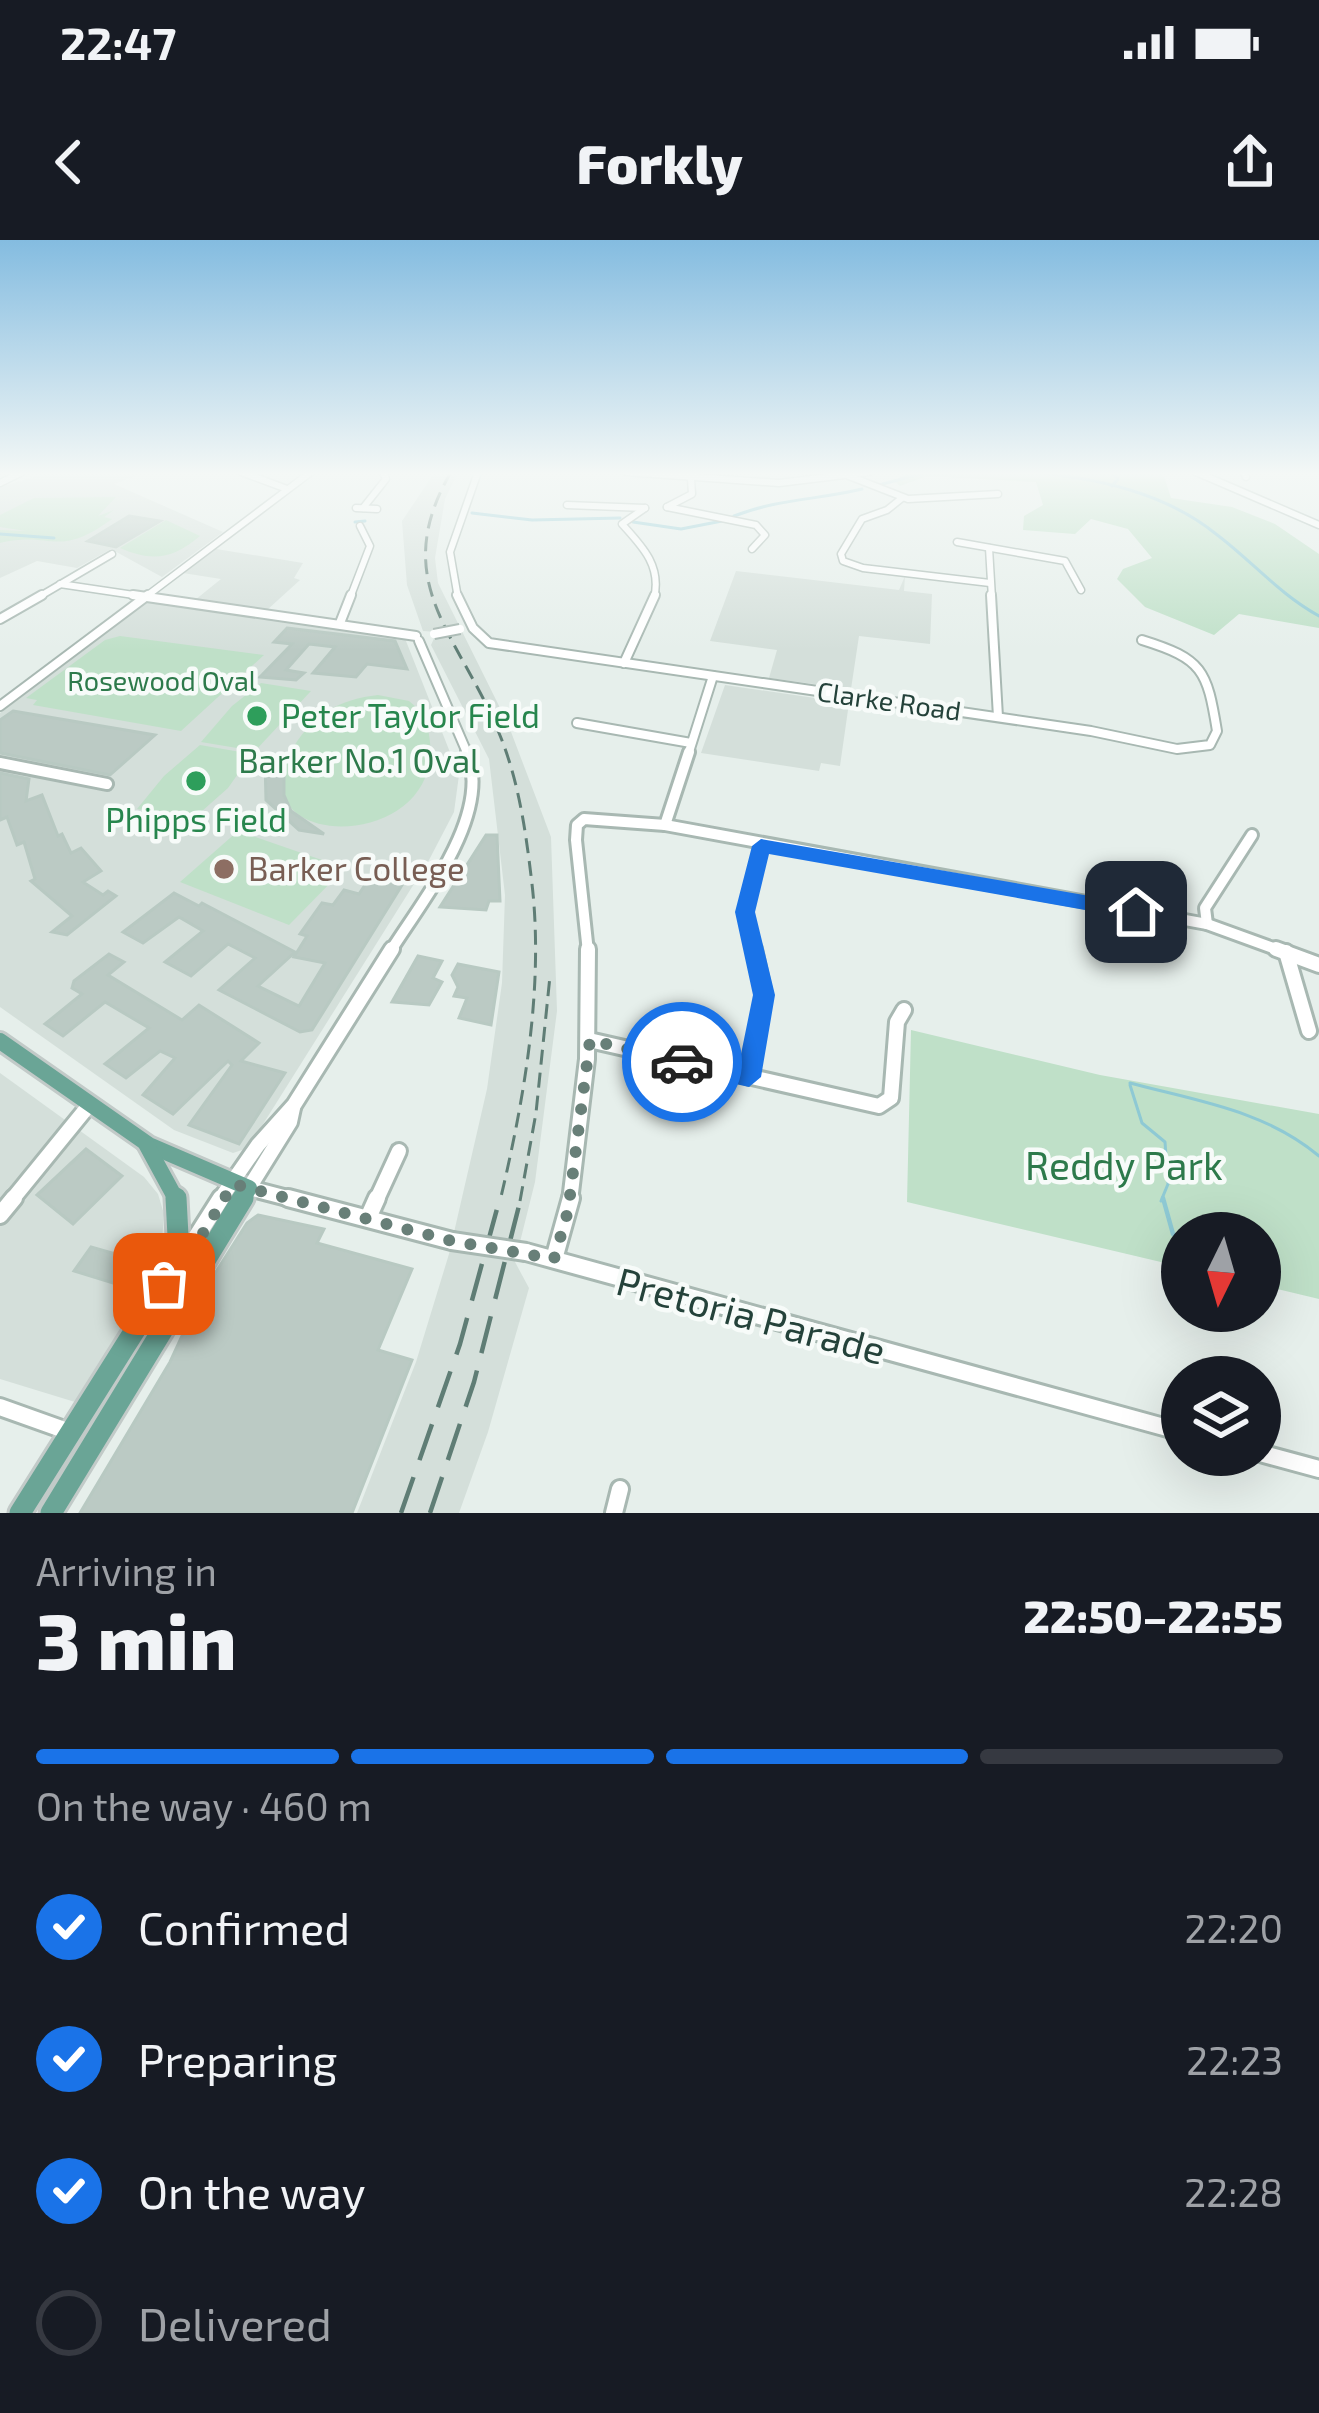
<!DOCTYPE html>
<meta charset="utf-8">
<style>
:root{--surface:#171b24;--page:#242831;--text:#f1f3f6;--muted:#9ea1a6;--line:#363941;--accent:#1a73e8}
body{margin:0;font-family:"Exo 2",sans-serif;background:var(--page);color:var(--text);height:100vh;display:flex;flex-direction:column;font-size:45px;white-space:nowrap}
*{box-sizing:border-box;margin:0}
p{font-size:39px;color:var(--muted)}
.icon{flex:none;width:66px;height:66px;fill:none;stroke:currentColor;stroke-width:2;stroke-linecap:round;stroke-linejoin:round}
.map{position:relative;height:1273px;overflow:hidden}
.details{display:flex;flex-direction:column;background:var(--surface);flex:1}
.details>*{flex:none}
.needle{width:78px;rotate:185deg}
.fabs{position:absolute;left:1161px;top:972px;display:grid;gap:24px}
.fabs a{display:grid;place-items:center;width:120px;height:120px;border-radius:50%;background:var(--surface);box-shadow:0 12px 48px #0002;font-size:60px}
.pin{position:absolute;display:grid;place-items:center;width:102px;height:102px;color:#fff;margin:-51px;border-radius:24px;box-shadow:0 6px 18px #0006}
.courier{position:absolute;display:grid;place-items:center;width:120px;height:120px;margin:-60px;border:9px solid #1a73e8;border-radius:50%;background:#fff;color:#222;box-shadow:0 3px 15px #0007}
.summary em{font-style:normal;font-weight:800}
.summary div{display:flex;flex-direction:column-reverse}
.summary{display:flex;align-items:center;justify-content:space-between;height:204px;padding:0 36px}
h1{font-size:78px;font-weight:800;line-height:90px}
.bar{display:grid;grid-template-columns:repeat(4,1fr);gap:18px 12px;align-content:center;height:144px;padding:0 36px}
.bar i{height:15px;border-radius:9px;background:var(--line)}
.bar .current{background:var(--accent)}
.bar p{grid-column:span 4}
ol{padding:0 36px;list-style:none}
li{display:flex;align-items:center;gap:36px;height:132px}
li p{margin-inline-start:auto}
li .icon{padding:12px;border-radius:50%;background:var(--accent);color:#fff;stroke-width:4}
li:last-child{color:var(--muted)}
li i{width:66px;height:66px;border:6px solid var(--line);border-radius:50%}
.status{display:flex;justify-content:space-between;align-items:center;height:84px;padding:0 60px;background:var(--surface);direction:ltr}
.status svg{height:33px;fill:currentColor}
header{display:flex;justify-content:space-between;align-items:center;height:156px;padding:0 36px;background:var(--surface);font-size:54px;font-weight:800}
.map>svg:first-child{display:block}
.built{fill:#d4dfda}
.green{fill:#bfe0c8}
.lines{fill:none;stroke-linecap:round;stroke-linejoin:round}
.stream-far1{stroke:#8ec9d4;stroke-width:3}
.stream{stroke:#8ec9d4;stroke-width:4.5}
.building{fill:#bbcac4;stroke:#b8c9c2;stroke-width:3}
.minor-far4-casing{stroke:#a8b8b2;stroke-width:9}
.minor-far3-casing{stroke:#a8b8b2;stroke-width:12}
.minor-far2-casing{stroke:#a8b8b2;stroke-width:16}
.minor-far1-casing{stroke:#a8b8b2;stroke-width:20}
.minor-casing{stroke:#a8b8b2;stroke-width:22}
.major-far1-casing{stroke:#c2cac8;stroke-width:22}
.major-casing{stroke:#c2cac8;stroke-width:27}
.minor-far4{stroke:#fff;stroke-width:6}
.minor-far3{stroke:#fff;stroke-width:8}
.minor-far2{stroke:#fff;stroke-width:10}
.minor-far1{stroke:#fff;stroke-width:14}
.minor{stroke:#fff;stroke-width:16}
.major-far1{stroke:#6aa596;stroke-width:16}
.major{stroke:#6aa596;stroke-width:21}
.rail-far1{stroke:#5f7d75;stroke-width:3;stroke-dasharray:15 8;stroke-linecap:butt}
.rail{stroke:#5f7d75;stroke-width:4.5;stroke-dasharray:38 18;stroke-linecap:butt}
.minor-bridge-far1-casing{stroke:#a8b8b2;stroke-width:12;stroke-linecap:butt}
.minor-bridge-casing{stroke:#a8b8b2;stroke-width:22;stroke-linecap:butt}
.minor-bridge-far1{stroke:#fff;stroke-width:8}
.minor-bridge{stroke:#fff;stroke-width:16}
.route{fill:#1a73e8}
.done{stroke:#687f78;stroke-width:12;stroke-dasharray:0 21.6}
.leisure-dot{fill:#2e9e5b;stroke:#f7fbf9;stroke-width:4.5}
.education-dot{fill:#8d6e63;stroke:#f7fbf9;stroke-width:4.5}
.labels{text-anchor:middle;stroke-width:9;stroke-linejoin:round;paint-order:stroke}
.far-park-label{font-size:27px;fill:#2d7a4b;stroke:#f7fbf9}
.far-street-label{font-size:27px;fill:#24423a;stroke:#f7fbf9}
.leisure-label{font-size:33px;fill:#27864d;stroke:#f7fbf9;text-anchor:start}
.park-label{font-size:33px;fill:#2d7a4b;stroke:#f7fbf9}
.education-label{font-size:33px;fill:#785e54;stroke:#f7fbf9;text-anchor:start}
.near-park-label{font-size:39px;fill:#2d7a4b;stroke:#f7fbf9}
.near-street-label{font-size:39px;fill:#24423a;stroke:#f7fbf9}
</style>
<div class="status"><b>22:47</b><svg viewBox="0 0 49 12"><path d="M0 12V9h3v3zM5 12V6h3v6zM10 12V3h3v9zM15 12V0h3v12zM26 1h20v11H26zM47 4h2v5h-2z"/></svg></div>
<header><svg class="icon" aria-label="back" viewBox="0 0 24 24"><path d="M15 5l-7 7 7 7"/></svg>Forkly<svg class="icon" aria-label="share" viewBox="0 0 24 24"><path d="M12 15V3M7 8l5-5 5 5M5 13v7h14v-7"/></svg></header>
<div class="map">
<svg width="1319" height="1273" viewBox="0 0 1319 1273">
<rect width="100%" height="100%" fill="#e6efeb"/>
<g class="built">
<polygon points="50,232 136,232 141,234 114,244 223,292 162,337 111,309 77,328 37,321 0,338 0,247"/>
<polygon points="435,232 458,232 445,259 435,318 438,343 508,484 551,597 557,771 535,942 515,1022 529,1048 488,1192 459,1273 357,1273 416,1122 449,1014 487,849 502,743 505,655 489,519 431,405 437,392 423,391 407,345 402,281"/>
<polygon points="216,309 303,323 294,338 300,340 267,370 195,360 221,339 183,333"/>
<polygon points="736,331 899,350 905,336 904,351 932,354 930,404 859,396 851,449 769,438 777,410 710,401"/>
<polygon points="150,360 404,396 459,535 454,572 429,620 248,908 233,913 174,890 0,767 0,473"/>
<polygon points="725,445 849,463 840,526 821,523 819,531 701,513"/>
<polygon points="0,833 144,937 158,954 164,974 161,1015 142,1057 75,1162 0,1139"/>
</g>
<g class="green">
<polygon points="910,232 1163,233 1171,258 1232,267 1275,284 1319,314 1319,388 1239,374 1214,395 1145,367 1117,339 1123,329 1152,318 1128,289 1091,279 1075,294 1023,290 1024,276 1043,265 1036,242 927,236 900,246 894,241"/>
<path d="M116 257 98 276 114 270 104 277 112 279C56 320 52 290 0 303V290L26 291 0 287V275L34 258Z"/>
<path d="M166 280 200 296C173 319 152 322 120 308Z"/>
<polygon points="120,396 264,415 181,491 33,465 37,460 26,458 105,400"/>
<polygon points="261,443 311,451 255,511 201,502 232,466"/>
<path d="M378 455 409 461 423 473C476 615 224 621 294 506 314 474 340 459 378 455Z"/>
<polygon points="200,505 252,514 228,548 193,579 137,569 164,536"/>
<polygon points="238,591 345,628 289,685 180,642"/>
<polygon points="911,790 1100,835 1319,874 1319,1059 1260,1045 1260,993 1182,993 1182,1027 907,962"/>
</g>
<g class="lines">
<g class="stream-far1">
<path d="M1031 232C1096 238 1164 252 1216 294 1252 321 1279 354 1319 376"/>
<polyline points="1112,232 1118,239 1112,246"/>
<polyline points="879,245 927,232"/>
<polyline points="472,273 532,280 620,278"/>
<path d="M734 276C778 259 816 260 862 249"/>
<polyline points="355,282 365,281"/>
<polyline points="633,282 681,289 722,281"/>
<polyline points="0,294 54,298"/>
<path d="M1130 843C1197 861 1264 870 1319 916"/>
<polyline points="1130,845 1142,883 1165,902 1168,944 1161,961"/>
</g>
<polyline class="stream" points="1163,958 1173,994 1182,1001"/>
</g>
<g class="building">
<polygon points="129,276 160,281 116,307 88,301"/>
<polygon points="287,388 395,401 407,429 367,424 356,437 313,433 335,407 309,404 286,430 304,433 296,440 260,437 292,404 274,402"/>
<polygon points="13,471 155,495 110,535 0,513 0,480"/>
<polygon points="284,517 284,555 291,571 324,594 299,590 266,560 265,521"/>
<polygon points="0,533 29,539 26,561 42,555 58,596 62,594 71,613 81,608 101,631 83,642 103,655 108,651 116,656 67,695 52,692 72,676 31,641 35,639 24,602 17,605 7,577 0,580"/>
<polygon points="486,595 497,595 500,661 489,661 486,670 440,667"/>
<polygon points="380,622 412,629 312,790 300,792 219,750 255,718 228,704 191,736 165,722 203,691 179,677 143,703 123,692 174,653 199,666 202,663 295,712 258,746 299,766 325,723 294,717 307,696 300,694 322,663 333,665 344,650 359,654"/>
<polygon points="109,714 124,722 108,735 182,780 199,765 259,803 241,821 285,833 239,904 189,885 232,825 228,821 173,874 143,855 175,818 160,811 126,838 105,824 149,788 105,762 63,796 45,784 82,754 72,748 74,741"/>
<polygon points="418,716 442,721 433,738 442,742 429,765 392,762"/>
<polygon points="458,724 499,732 491,785 459,778 467,758 454,756 458,747 452,735"/>
<polygon points="86,909 122,936 73,984 37,955"/>
<polygon points="258,975 324,989 317,1003 412,1029 378,1110 412,1120 352,1273 80,1273 170,1122 200,1057 247,983"/>
<polygon points="91,1007 154,1025 153,1029 139,1051 74,1031"/>
</g>
<g class="lines">
<g class="minor-far4-casing">
<g id="minor-far4">
<polyline points="241,232 287,249"/>
<polyline points="626,232 779,243 869,232"/>
<polyline points="1196,232 1319,285"/>
<polyline points="1243,232 1246,237"/>
<polyline points="849,236 908,259 998,254"/>
<polyline points="0,243 22,232"/>
<polyline points="902,258 887,270 862,279 841,314 843,321 863,328 990,343"/>
<polyline points="567,265 645,268"/>
<polyline points="667,267 756,285 765,295 752,309"/>
<polyline points="667,267 692,254 691,239"/>
<polyline points="356,268 377,269"/>
<polyline points="363,268 386,239 383,232"/>
<path d="M645 268 622 284C642 306 662 326 654 358"/>
<polyline points="957,302 1065,321 1081,350"/>
<polyline points="989,308 992,358"/>
<polyline points="60,344 154,358"/>
<polyline points="37,358 112,314"/>
<polyline points="144,358 311,232"/>
<polyline points="350,358 370,306 360,286"/>
<polyline points="458,358 450,312 478,232"/>
</g>
</g>
<g class="minor-far3-casing">
<g id="minor-far3">
<polyline points="133,355 416,396"/>
<path d="M457 355 473 388 489 403 1091 491 1177 509 1210 505 1217 491C1207 430 1203 419 1142 400"/>
<polyline points="991,355 998,477"/>
<polyline points="0,379 42,355"/>
<polyline points="340,383 351,355"/>
<polyline points="419,401 468,515"/>
<polyline points="624,423 655,355"/>
<polyline points="0,466 148,355"/>
<polyline points="577,483 691,503"/>
<polyline points="688,515 713,436"/>
</g>
</g>
<g class="minor-far2-casing">
<g id="minor-far2">
<polyline points="0,523 107,544"/>
<polyline points="665,585 689,512"/>
<polyline points="1207,684 1205,668 1252,595"/>
<path d="M390 712C422 661 493 574 467 512"/>
<polyline points="588,712 576,600 577,585 584,579 665,585 1207,684 1284,712"/>
<polyline points="754,712 745,672 761,606"/>
</g>
</g>
<g class="minor-far1-casing">
<g id="minor-far1">
<polyline points="1276,709 1319,725"/>
<polyline points="1286,712 1309,791"/>
<polyline points="589,800 879,866 891,858 897,782 904,770"/>
<polyline points="749,837 764,755 754,709"/>
<polyline points="293,868 290,882 249,948 299,961"/>
<polyline points="11,961 90,864"/>
<polyline points="219,961 258,905 294,865 392,709"/>
<polyline points="376,961 399,911"/>
<polyline points="570,961 587,819 588,709"/>
</g>
</g>
<g class="minor-casing">
<g id="minor">
<polyline points="288,958 452,1001"/>
<polyline points="0,975 14,958"/>
<polyline points="368,978 377,958"/>
<polyline points="526,1012 1182,1192"/>
<polyline points="554,1019 571,958"/>
<polyline points="171,1037 221,958"/>
<polyline points="0,1167 70,1192"/>
<polyline points="1260,1213 1319,1229"/>
<polyline points="614,1273 620,1249"/>
</g>
</g>
<g class="major-far1-casing">
<g id="major-far1">
<polyline points="0,801 149,905 249,948 241,961"/>
<polyline points="146,904 177,961"/>
</g>
</g>
<g class="major-casing">
<g id="major">
<polyline points="20,1273 164,1044 178,996 176,958"/>
<polyline points="51,1273 243,958"/>
</g>
</g>
<use href="#minor-far4" class="minor-far4"/>
<use href="#minor-far3" class="minor-far3"/>
<use href="#minor-far2" class="minor-far2"/>
<use href="#minor-far1" class="minor-far1"/>
<use href="#minor" class="minor"/>
<use href="#major-far1" class="major-far1"/>
<use href="#major" class="major"/>
<g class="rail-far1">
<path d="M451 232C387 342 459 394 499 493 519 541 526 593 532 644 544 748 524 860 500 961"/>
<polyline points="520,961 536,873 550,736"/>
</g>
<g class="rail">
<polyline points="401,1273 460,1104 500,958"/>
<polyline points="430,1273 474,1142 521,958"/>
</g>
<g class="minor-bridge-far1-casing">
<polyline id="minor-bridge-far1" points="434,394 460,389"/>
</g>
<g class="minor-bridge-casing">
<polyline id="minor-bridge" points="452,1001 526,1012"/>
</g>
<use href="#minor-bridge-far1" class="minor-bridge-far1"/>
<use href="#minor-bridge" class="minor-bridge"/>
</g>
<linearGradient id="sky" x2="0" y2="1"><stop stop-color="#84bce0"/><stop offset="0.57" stop-color="#f4f8f6"/><stop offset="1" stop-color="#f4f8f6" stop-opacity="0"/></linearGradient>
<rect width="1319" height="410" fill="url(#sky)"/>
<polygon class="route" points="761,599 1136,664 1146,672 1136,679 769,614 755,672 775,755 761,837 749,847 682,832 670,822 682,811 739,824 753,755 735,672 752,606"/>
<g class="lines">
<polyline class="done" points="164,1044 183,1026 233,944 452,1001 554,1019 568,971 590,800 682,822"/>
</g>
<g class="leisure-dot">
<circle cx="257" cy="476" r="12"/>
<circle cx="196" cy="541" r="12"/>
</g>
<circle class="education-dot" cx="224" cy="629" r="12"/>
<g class="labels">
<g class="far-park-label">
<text x="162" y="451">Rosewood Oval</text>
</g>
<g class="far-street-label">
<text transform="translate(889 462) rotate(8)" y="9">Clarke Road</text>
</g>
<g class="leisure-label">
<text x="281" y="488">Peter Taylor Field</text>
<text x="196" y="592" text-anchor="middle">Phipps Field</text>
</g>
<g class="park-label">
<text x="359" y="533">Barker No.1 Oval</text>
</g>
<g class="education-label">
<text x="248" y="641">Barker College</text>
</g>
<g class="near-park-label">
<text x="1124" y="940">Reddy Park</text>
</g>
<g class="near-street-label">
<text transform="translate(751 1076) rotate(15)" y="14">Pretoria Parade</text>
</g>
</g>
</svg>
<div class="fabs">
<a><svg class="needle" viewBox="-14 -14 28 28"><path d="M0-13l5 13h-10z" fill="#e53935"/><path d="M0 13l5-13h-10z" fill="#9ea1a6"/></svg></a>
<a><svg class="icon" aria-label="layers" viewBox="0 0 24 24"><path d="M12 4l9 5-9 5-9-5zM3 14l9 5 9-5"/></svg></a>
</div>
<div class="pin" style="left:164px;top:1044px;background:#ea580c"><svg class="icon" aria-label="bag" viewBox="0 0 24 24"><path d="M5 8h14l-1 12H6zM9 8a3 3 0 0 1 6 0"/></svg></div>
<div class="pin" style="left:1136px;top:672px;background:#1f2937"><svg class="icon" aria-label="home" viewBox="0 0 24 24"><path d="M3 11l9-7 9 7M6 9v11h12V9"/></svg></div>
<div class="courier" style="left:682px;top:822px"><svg class="icon" aria-label="car" viewBox="0 0 24 24"><path d="M5 17H2v-5l4-1 3-4h7l3 4 3 1v5h-3M9 17h6M6 11h13"/><circle cx="7" cy="17" r="2"/><circle cx="17" cy="17" r="2"/></svg></div>
</div>
<section class="details">
<div class="summary"><div><h1>3 min</h1><p>Arriving in</p></div><em>22:50–22:55</em></div>
<div class="bar"><i class="current"></i><i class="current"></i><i class="current"></i><i></i><p>On the way · 460 m</p></div>
<ol>
<li><svg class="icon" aria-label="check" viewBox="0 0 24 24"><path d="M5 12l5 5 9-10"/></svg>Confirmed<p>22:20</p></li>
<li><svg class="icon" aria-label="check" viewBox="0 0 24 24"><path d="M5 12l5 5 9-10"/></svg>Preparing<p>22:23</p></li>
<li><svg class="icon" aria-label="check" viewBox="0 0 24 24"><path d="M5 12l5 5 9-10"/></svg>On the way<p>22:28</p></li>
<li><i></i>Delivered</li>
</ol>
</section>
